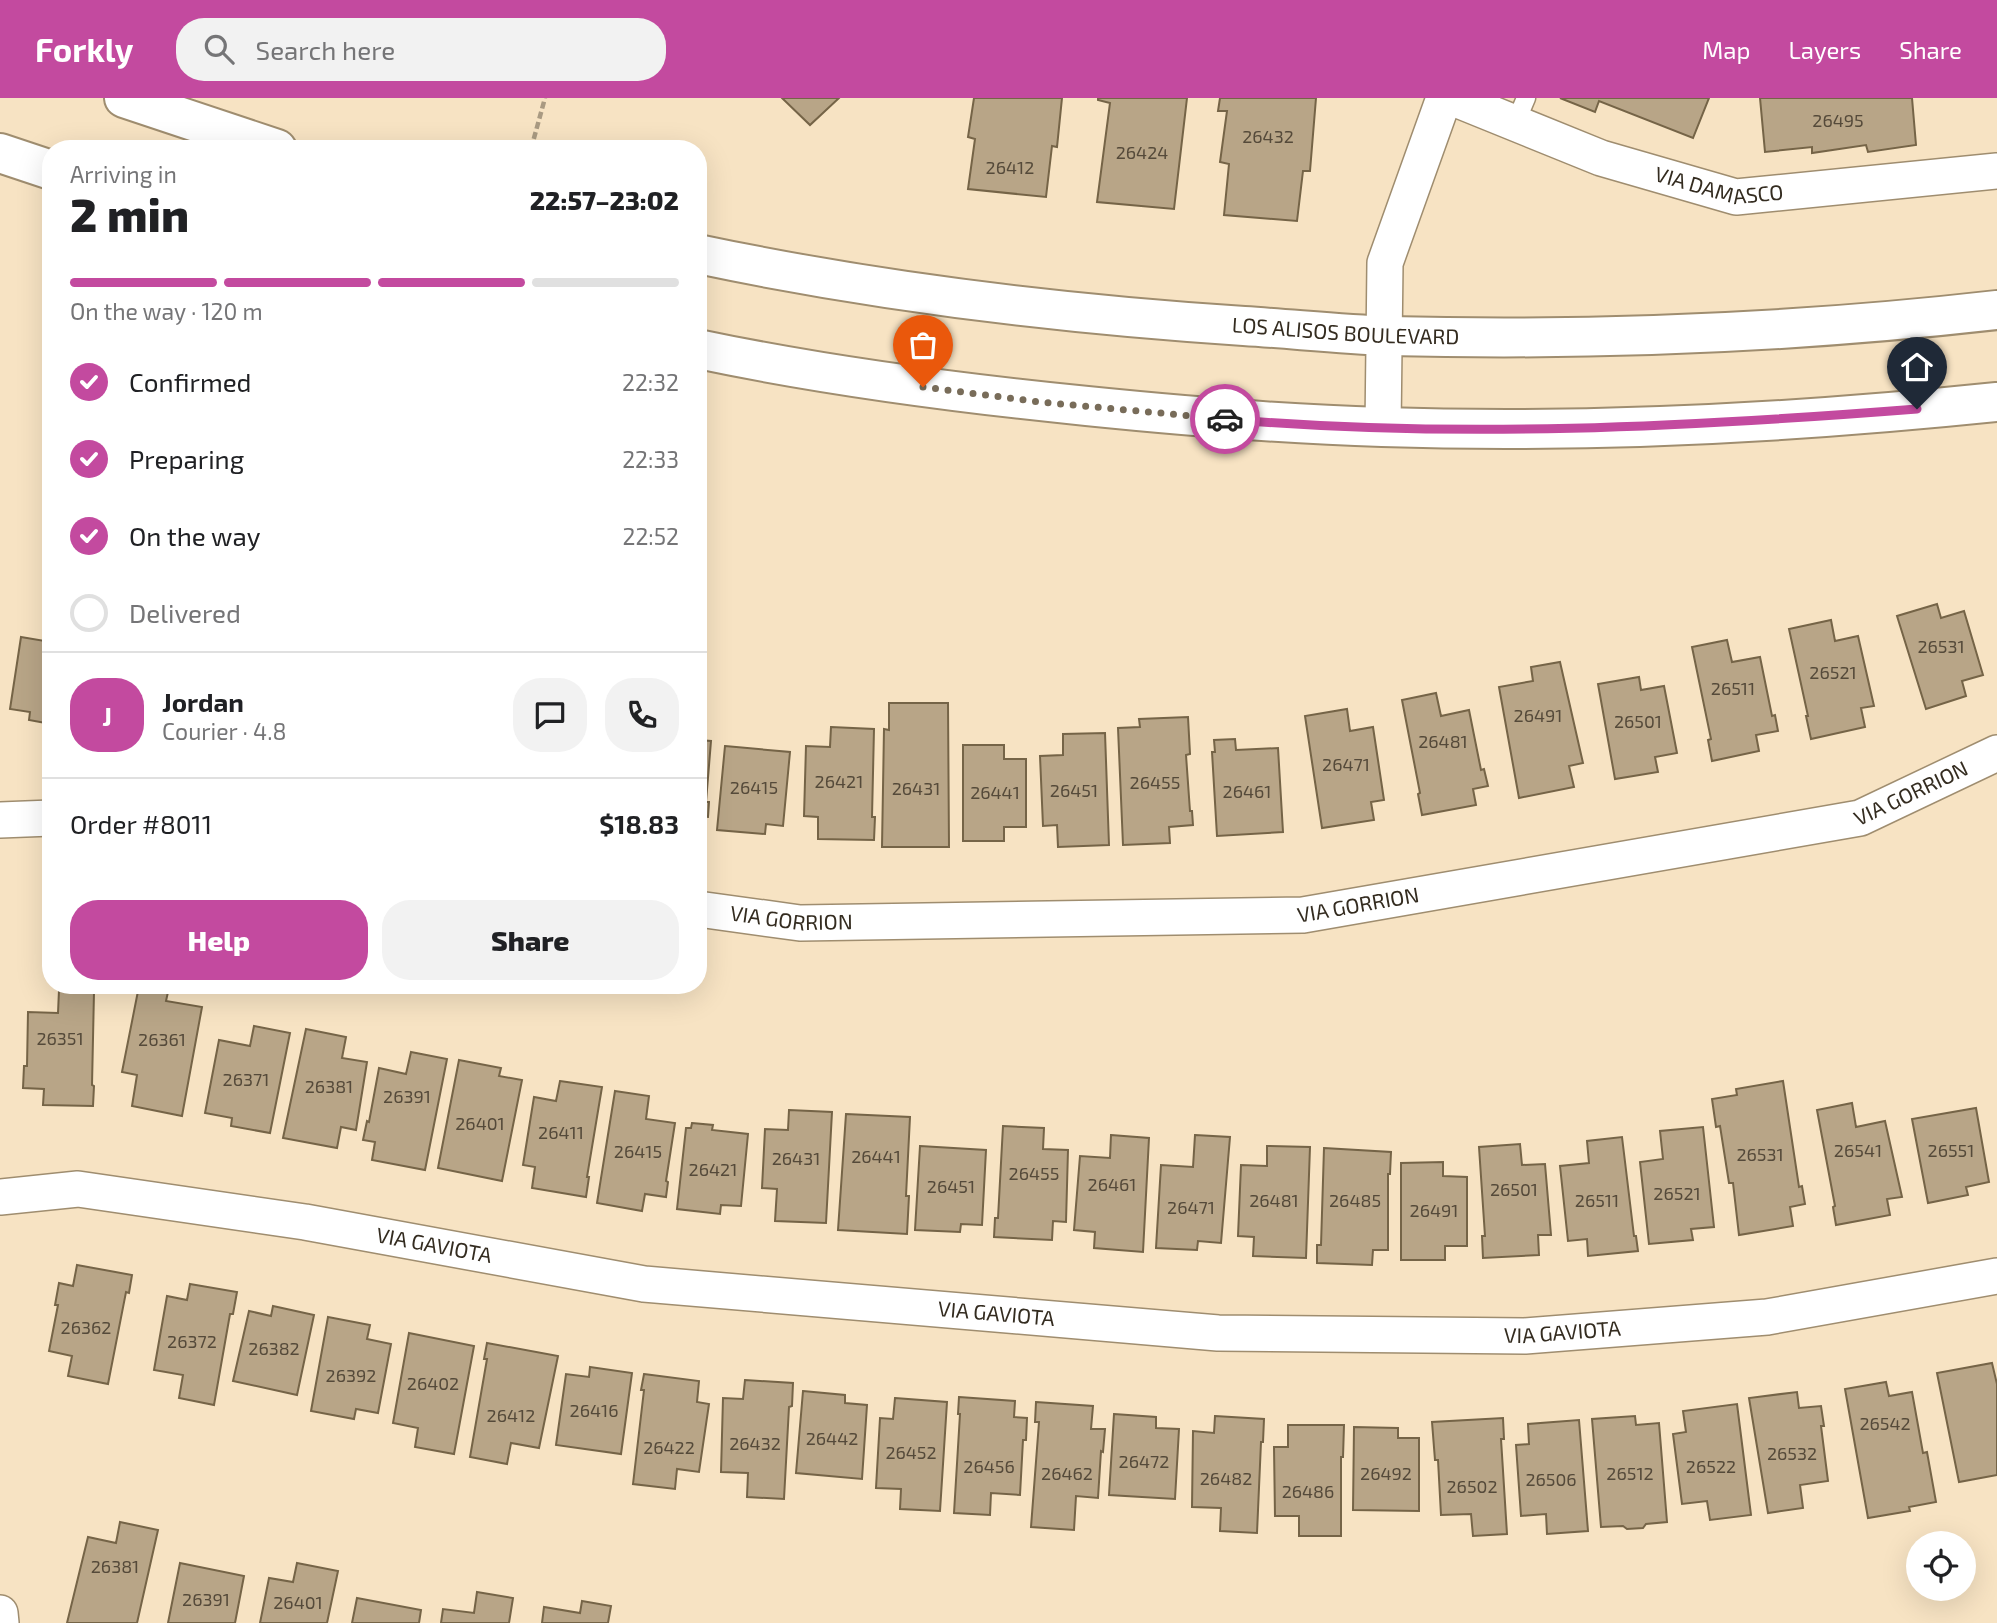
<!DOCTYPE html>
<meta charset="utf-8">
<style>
:root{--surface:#fff;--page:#f2f2f2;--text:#202124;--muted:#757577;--line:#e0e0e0;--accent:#c34a9f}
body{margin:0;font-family:"Exo 2",sans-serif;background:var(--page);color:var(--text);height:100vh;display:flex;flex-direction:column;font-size:26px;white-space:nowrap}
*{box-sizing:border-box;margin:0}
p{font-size:23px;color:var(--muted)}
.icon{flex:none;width:38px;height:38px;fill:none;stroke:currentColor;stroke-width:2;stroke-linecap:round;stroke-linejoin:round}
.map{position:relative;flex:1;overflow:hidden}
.side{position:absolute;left:42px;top:42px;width:665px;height:854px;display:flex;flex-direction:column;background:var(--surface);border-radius:28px;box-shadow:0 7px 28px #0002}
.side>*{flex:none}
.buttons{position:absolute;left:1906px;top:1433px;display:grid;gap:14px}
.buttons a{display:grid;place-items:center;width:70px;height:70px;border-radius:50%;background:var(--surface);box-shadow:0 7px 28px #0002;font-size:35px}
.pin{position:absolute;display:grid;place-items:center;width:60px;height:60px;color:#fff;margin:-72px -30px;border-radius:50% 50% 50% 0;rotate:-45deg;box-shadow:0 0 7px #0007}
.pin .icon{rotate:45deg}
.courier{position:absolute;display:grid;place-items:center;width:70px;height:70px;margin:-35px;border:5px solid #c34a9f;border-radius:50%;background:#fff;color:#222;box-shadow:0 2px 9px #0007}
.overview em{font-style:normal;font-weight:800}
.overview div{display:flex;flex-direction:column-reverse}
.overview{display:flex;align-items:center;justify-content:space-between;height:119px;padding:0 28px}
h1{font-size:46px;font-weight:800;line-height:52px}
.bar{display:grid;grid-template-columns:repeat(4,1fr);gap:10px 7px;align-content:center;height:84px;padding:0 28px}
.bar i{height:9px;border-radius:5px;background:var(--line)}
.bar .selected{background:var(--accent)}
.bar p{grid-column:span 4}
.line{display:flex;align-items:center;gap:18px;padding:0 28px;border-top:2px solid var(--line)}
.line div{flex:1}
.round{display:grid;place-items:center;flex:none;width:74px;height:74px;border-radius:28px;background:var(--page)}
ol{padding:0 28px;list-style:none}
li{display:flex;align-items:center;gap:21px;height:77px}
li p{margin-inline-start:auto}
li .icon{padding:7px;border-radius:50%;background:var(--accent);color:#fff;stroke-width:4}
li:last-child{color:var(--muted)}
li i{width:38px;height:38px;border:4px solid var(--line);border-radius:50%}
.primary-button{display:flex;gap:14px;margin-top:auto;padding:14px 28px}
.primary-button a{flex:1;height:80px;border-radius:28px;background:var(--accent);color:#fff;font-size:28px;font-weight:800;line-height:80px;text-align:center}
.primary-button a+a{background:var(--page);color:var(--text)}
header{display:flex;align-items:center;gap:42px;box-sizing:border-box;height:98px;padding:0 35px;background:var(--accent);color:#fff}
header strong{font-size:33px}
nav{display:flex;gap:38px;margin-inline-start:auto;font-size:24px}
.search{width:490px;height:63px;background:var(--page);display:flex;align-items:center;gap:18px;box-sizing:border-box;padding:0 24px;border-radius:28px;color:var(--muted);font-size:26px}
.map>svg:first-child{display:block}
.building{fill:#b8a587;stroke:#756447;stroke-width:2}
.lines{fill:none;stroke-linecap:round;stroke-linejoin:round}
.lane-casing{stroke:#9f8d6f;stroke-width:21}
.street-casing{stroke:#9f8d6f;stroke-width:38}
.secondary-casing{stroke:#9f8d6f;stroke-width:42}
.path{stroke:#a99a82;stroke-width:4.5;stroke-dasharray:7 3.5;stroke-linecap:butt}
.lane{stroke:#fff;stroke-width:18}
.street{stroke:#fff;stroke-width:35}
.secondary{stroke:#fff;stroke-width:38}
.done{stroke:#786c59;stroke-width:7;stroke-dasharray:0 12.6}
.route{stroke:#c34a9f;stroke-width:9}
.labels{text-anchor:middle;stroke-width:7;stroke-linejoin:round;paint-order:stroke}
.number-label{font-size:18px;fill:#554a3a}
.street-label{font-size:21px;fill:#342c20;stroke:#fff}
</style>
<header>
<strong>Forkly</strong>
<div class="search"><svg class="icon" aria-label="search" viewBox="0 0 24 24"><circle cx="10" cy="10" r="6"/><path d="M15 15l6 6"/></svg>Search here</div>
<nav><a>Map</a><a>Layers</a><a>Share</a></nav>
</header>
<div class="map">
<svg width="1997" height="1525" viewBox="0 0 1997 1525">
<rect width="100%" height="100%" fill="#f7e3c3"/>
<g class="building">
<polygon points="782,0 839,0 810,27"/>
<polygon points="974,0 1062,0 1057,49 1052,48 1046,99 968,91 975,41 968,39"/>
<polygon points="1098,0 1187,0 1174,111 1097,104 1110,5 1098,2"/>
<polygon points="1220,0 1316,0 1310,73 1303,73 1297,123 1224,117 1229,66 1220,64 1227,13 1218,13"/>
<polygon points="1560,0 1709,0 1693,40 1599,3 1595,14"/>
<polygon points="1760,0 1912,0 1916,47 1868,54 1866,47 1812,55 1812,49 1765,54"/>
<polygon points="1937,506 1941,520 1964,513 1983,577 1962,583 1966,598 1926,611 1897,518"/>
<polygon points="1831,522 1835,543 1858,538 1874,608 1861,610 1865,629 1811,641 1806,618 1808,618 1789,531"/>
<polygon points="21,539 51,544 51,626 29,622 30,614 10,611"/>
<polygon points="1727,542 1732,564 1760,559 1772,618 1775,617 1778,633 1756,637 1759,653 1712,663 1708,642 1711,641 1692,549"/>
<polygon points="1560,564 1583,665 1569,668 1574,689 1519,700 1499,589 1533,583 1531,569"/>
<polygon points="1639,579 1641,592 1664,588 1677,655 1655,659 1658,674 1615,681 1598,586"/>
<polygon points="1436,595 1441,618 1469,612 1481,672 1484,671 1488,688 1473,691 1476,707 1422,717 1418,696 1420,695 1402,602"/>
<polygon points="889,605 948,605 949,749 882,749 884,631 889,632"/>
<polygon points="1347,611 1350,633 1373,629 1384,702 1371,704 1374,722 1322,730 1305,618"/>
<polygon points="1188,619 1190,656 1186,657 1190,713 1192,713 1193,727 1169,729 1170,745 1123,747 1118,630 1140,629 1139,621"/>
<polygon points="831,629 874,631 872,719 875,719 874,742 818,741 818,719 804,718 806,648 830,649"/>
<polygon points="1105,635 1109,747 1058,749 1057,727 1043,728 1040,658 1063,657 1063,636"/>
<polygon points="1235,641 1236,652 1278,650 1283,734 1217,738 1212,654 1215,654 1214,642"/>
<polygon points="698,642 711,643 706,704 709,704 708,719 698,718"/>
<polygon points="963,647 1004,647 1004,661 1026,661 1026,729 1004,729 1004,743 963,743"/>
<polygon points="725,648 790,654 783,728 766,726 765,736 717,732"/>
<polygon points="139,888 168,894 166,903 202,909 182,1018 132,1008 137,977 122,974"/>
<polygon points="59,892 94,894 92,987 94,988 93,1008 43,1007 44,991 23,990 24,968 27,968 28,914 58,915"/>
<polygon points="254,928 290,935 270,1035 231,1028 232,1020 205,1015 219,942 250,948"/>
<polygon points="306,931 346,939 342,960 367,964 356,1032 341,1029 337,1050 283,1040"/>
<polygon points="411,954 447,961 425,1072 372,1062 375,1044 363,1042 367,1023 369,1024 379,970 406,976"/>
<polygon points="459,962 501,970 499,978 522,982 502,1083 438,1070"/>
<polygon points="560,983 602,989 587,1079 589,1079 586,1099 532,1090 535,1069 523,1067 534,999 556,1003"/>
<polygon points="1783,983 1799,1089 1802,1088 1805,1106 1790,1109 1793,1128 1739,1137 1733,1085 1729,1085 1720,1028 1716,1029 1712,1001 1737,997 1736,991"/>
<polygon points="615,993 649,998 646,1021 675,1025 666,1083 668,1084 666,1099 645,1096 642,1113 597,1105"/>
<polygon points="1852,1005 1856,1029 1885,1023 1902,1099 1887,1101 1890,1117 1836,1127 1833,1109 1835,1108 1817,1012"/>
<polygon points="1976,1010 1989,1084 1966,1089 1968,1097 1928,1105 1912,1021"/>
<polygon points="789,1012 832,1014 826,1125 775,1123 777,1091 762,1090 765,1031 788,1032"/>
<polygon points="846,1016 910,1019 906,1098 909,1098 907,1136 838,1132"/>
<polygon points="692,1025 713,1027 712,1032 748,1036 741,1108 721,1107 720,1116 677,1111 686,1030 691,1030"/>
<polygon points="1003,1028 1044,1030 1043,1051 1068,1052 1066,1124 1053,1123 1052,1142 994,1139 995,1120 998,1120"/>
<polygon points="1703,1029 1714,1129 1691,1131 1693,1142 1649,1146 1640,1064 1663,1061 1660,1033"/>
<polygon points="1111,1037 1149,1040 1143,1154 1094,1150 1095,1134 1074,1132 1080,1058 1110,1060"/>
<polygon points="1195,1037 1230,1039 1221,1145 1198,1143 1197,1152 1156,1150 1161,1067 1193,1069"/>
<polygon points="1622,1039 1634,1138 1636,1138 1638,1153 1588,1158 1587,1141 1568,1143 1560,1068 1589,1065 1587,1043"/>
<polygon points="1520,1046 1522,1067 1545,1066 1551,1137 1538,1137 1539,1157 1483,1160 1482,1138 1485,1138 1479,1049"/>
<polygon points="920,1048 986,1052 982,1127 961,1126 960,1134 915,1132"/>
<polygon points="1267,1048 1310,1049 1306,1160 1253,1158 1254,1139 1238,1138 1241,1067 1267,1068"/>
<polygon points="1324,1050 1391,1054 1390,1076 1388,1076 1388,1152 1373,1152 1372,1167 1317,1165 1317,1147 1321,1147"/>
<polygon points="1443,1064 1443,1078 1467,1079 1467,1148 1445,1148 1445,1162 1401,1162 1401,1065"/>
<polygon points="77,1167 132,1177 129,1195 126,1194 108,1286 68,1278 72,1258 49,1253 58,1207 55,1207 59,1185 73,1188"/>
<polygon points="190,1186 237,1194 233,1216 230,1216 214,1307 179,1300 183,1277 154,1272 167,1198 187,1202"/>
<polygon points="273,1208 314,1217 297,1297 233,1283 249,1213 271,1218"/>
<polygon points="328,1219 370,1227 367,1241 391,1246 378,1315 356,1311 354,1321 311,1313"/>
<polygon points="409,1235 474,1248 454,1356 415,1349 418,1330 393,1325"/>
<polygon points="487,1245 558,1258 539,1350 511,1345 507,1366 470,1359 487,1261 484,1261"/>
<polygon points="1992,1265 1997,1286 1997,1377 1959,1384 1937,1275"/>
<polygon points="590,1269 632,1275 621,1356 556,1347 566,1276 589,1279"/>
<polygon points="644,1276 699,1283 697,1304 709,1306 699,1374 677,1371 675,1391 633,1386 644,1292 641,1292"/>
<polygon points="745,1282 793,1285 792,1308 789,1309 784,1401 747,1399 748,1375 721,1374 723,1300 743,1301"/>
<polygon points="1886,1284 1889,1298 1912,1294 1923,1355 1927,1354 1936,1404 1909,1409 1910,1413 1868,1420 1845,1291"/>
<polygon points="803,1293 845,1297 845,1305 867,1307 862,1381 796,1375"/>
<polygon points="1797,1294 1799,1310 1821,1308 1824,1328 1821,1328 1828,1383 1800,1387 1803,1410 1768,1415 1749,1300"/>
<polygon points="959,1299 1015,1303 1014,1319 1027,1320 1026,1342 1023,1342 1020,1397 991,1395 990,1417 954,1415 960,1316 958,1316"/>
<polygon points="895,1300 947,1304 940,1413 900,1411 901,1391 876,1390 880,1320 893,1321"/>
<polygon points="1036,1304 1093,1308 1091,1331 1105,1331 1103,1354 1101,1353 1098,1400 1076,1398 1074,1432 1031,1429 1039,1324 1035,1324"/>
<polygon points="1737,1306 1751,1417 1710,1422 1707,1403 1682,1406 1673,1336 1686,1334 1683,1313"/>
<polygon points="1114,1316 1156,1319 1156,1330 1179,1331 1175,1401 1109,1397"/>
<polygon points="1215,1318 1264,1321 1263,1344 1261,1344 1257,1435 1220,1433 1221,1410 1192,1409 1193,1333 1214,1335"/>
<polygon points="1635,1318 1636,1327 1659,1325 1667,1424 1646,1426 1643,1430 1627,1431 1623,1428 1601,1429 1592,1321"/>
<polygon points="1503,1320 1504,1341 1501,1341 1507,1436 1473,1438 1471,1416 1441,1417 1438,1362 1435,1362 1432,1324"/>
<polygon points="1579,1322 1588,1433 1547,1436 1546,1416 1521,1418 1516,1347 1529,1346 1528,1326"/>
<polygon points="1288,1327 1344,1327 1343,1359 1341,1359 1341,1438 1299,1438 1299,1418 1275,1418 1274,1349 1288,1349"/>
<polygon points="1354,1329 1398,1330 1398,1340 1419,1340 1419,1413 1353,1412"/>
<polygon points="120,1424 158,1432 137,1525 67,1525 88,1439 116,1445"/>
<polygon points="180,1465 244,1478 235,1525 168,1525"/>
<polygon points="297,1465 338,1473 327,1525 260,1525 269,1480 293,1484"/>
<polygon points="477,1494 513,1500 509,1525 441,1525 443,1511 474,1515"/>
<polygon points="357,1500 421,1512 419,1525 352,1525"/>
<polygon points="582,1503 611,1508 608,1525 542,1525 544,1509 580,1515"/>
</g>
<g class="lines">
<g class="lane-casing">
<polyline id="lane" points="1515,26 1526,0"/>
</g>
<g class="street-casing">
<g id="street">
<path id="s1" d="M1453 0 1601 60 1736 99 1997 73"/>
<polyline points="1383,330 1385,165 1444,0"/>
<polyline points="0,722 51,720"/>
<path id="s2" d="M698 811 800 825 1303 817 1860 720 1997 655"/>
<path id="s3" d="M0 1099 78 1091 305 1124 644 1186 1218 1235 1525 1238 1767 1219 1997 1178"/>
<polyline points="0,1515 1,1525"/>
</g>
</g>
<g class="secondary-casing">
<g id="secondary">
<polyline points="124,0 277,51"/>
<polyline points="0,55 51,72"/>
<path id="s4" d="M698 156C878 194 1061 216 1244 228 1292 231 1340 236 1388 238 1591 243 1795 235 1997 212"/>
<path d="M698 251C826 278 957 295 1087 308 1185 318 1283 326 1382 329 1586 336 1794 325 1997 304"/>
</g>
</g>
<polyline class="path" points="531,51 545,0"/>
<use href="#lane" class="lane"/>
<use href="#street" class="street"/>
<use href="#secondary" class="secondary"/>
</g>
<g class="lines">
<polyline class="done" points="923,289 1040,304 1225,321"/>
<path class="route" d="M1225 321C1455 341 1687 329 1917 311"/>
</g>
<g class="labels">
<g class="number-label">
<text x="1838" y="29">26495</text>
<text x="1268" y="45">26432</text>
<text x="1142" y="61">26424</text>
<text x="1010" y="76">26412</text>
<text x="1941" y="555">26531</text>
<text x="1833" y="581">26521</text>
<text x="1733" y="597">26511</text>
<text x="1538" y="624">26491</text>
<text x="1638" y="630">26501</text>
<text x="1443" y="650">26481</text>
<text x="1346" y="673">26471</text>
<text x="839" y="690">26421</text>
<text x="1155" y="691">26455</text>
<text x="754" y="696">26415</text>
<text x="916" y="697">26431</text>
<text x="1074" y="699">26451</text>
<text x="1247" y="700">26461</text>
<text x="995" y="701">26441</text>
<text x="60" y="947">26351</text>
<text x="162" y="948">26361</text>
<text x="246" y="988">26371</text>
<text x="329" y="995">26381</text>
<text x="407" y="1005">26391</text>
<text x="480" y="1032">26401</text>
<text x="561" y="1041">26411</text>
<text x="1858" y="1059">26541</text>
<text x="1951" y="1059">26551</text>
<text x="638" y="1060">26415</text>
<text x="1760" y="1063">26531</text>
<text x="876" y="1065">26441</text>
<text x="796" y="1067">26431</text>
<text x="713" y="1078">26421</text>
<text x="1034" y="1082">26455</text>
<text x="1112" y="1093">26461</text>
<text x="951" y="1095">26451</text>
<text x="1514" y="1098">26501</text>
<text x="1677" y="1102">26521</text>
<text x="1274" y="1109">26481</text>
<text x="1355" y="1109">26485</text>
<text x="1597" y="1109">26511</text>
<text x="1191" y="1116">26471</text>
<text x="1434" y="1119">26491</text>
<text x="86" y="1236">26362</text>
<text x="192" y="1250">26372</text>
<text x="274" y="1257">26382</text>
<text x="351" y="1284">26392</text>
<text x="433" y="1292">26402</text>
<text x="594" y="1319">26416</text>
<text x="511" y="1324">26412</text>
<text x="1885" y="1332">26542</text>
<text x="832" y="1347">26442</text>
<text x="755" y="1352">26432</text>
<text x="669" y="1356">26422</text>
<text x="911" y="1361">26452</text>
<text x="1792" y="1362">26532</text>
<text x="1144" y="1370">26472</text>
<text x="989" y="1375">26456</text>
<text x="1711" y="1375">26522</text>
<text x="1067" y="1382">26462</text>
<text x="1386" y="1382">26492</text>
<text x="1630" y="1382">26512</text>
<text x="1226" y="1387">26482</text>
<text x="1551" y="1388">26506</text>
<text x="1472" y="1395">26502</text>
<text x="1308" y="1400">26486</text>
<text x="115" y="1475">26381</text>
<text x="206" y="1508">26391</text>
<text x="298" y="1511">26401</text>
</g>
<g class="street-label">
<text dy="7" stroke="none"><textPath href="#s1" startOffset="282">VIA DAMASCO</textPath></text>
<text dy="7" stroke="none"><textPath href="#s4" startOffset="653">LOS ALISOS BOULEVARD</textPath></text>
<text dy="7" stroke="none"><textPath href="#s2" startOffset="1228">VIA GORRION</textPath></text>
<text dy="7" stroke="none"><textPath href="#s2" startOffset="662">VIA GORRION</textPath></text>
<text dy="7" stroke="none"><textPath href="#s2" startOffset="94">VIA GORRION</textPath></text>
<text dy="7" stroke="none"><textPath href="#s3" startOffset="439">VIA GAVIOTA</textPath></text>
<text dy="7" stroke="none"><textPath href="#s3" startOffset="1006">VIA GAVIOTA</textPath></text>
<text dy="7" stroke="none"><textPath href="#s3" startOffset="1573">VIA GAVIOTA</textPath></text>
</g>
</g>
</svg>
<div class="buttons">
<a><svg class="icon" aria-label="locate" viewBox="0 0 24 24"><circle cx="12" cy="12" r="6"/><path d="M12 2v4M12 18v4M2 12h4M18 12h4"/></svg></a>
</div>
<div class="pin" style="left:923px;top:289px;background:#ea580c"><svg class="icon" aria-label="bag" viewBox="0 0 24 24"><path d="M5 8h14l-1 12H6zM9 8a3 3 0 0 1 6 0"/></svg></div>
<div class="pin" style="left:1917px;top:311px;background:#1f2937"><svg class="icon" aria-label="home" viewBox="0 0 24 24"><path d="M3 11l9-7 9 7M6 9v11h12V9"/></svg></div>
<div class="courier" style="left:1225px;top:321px"><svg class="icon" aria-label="car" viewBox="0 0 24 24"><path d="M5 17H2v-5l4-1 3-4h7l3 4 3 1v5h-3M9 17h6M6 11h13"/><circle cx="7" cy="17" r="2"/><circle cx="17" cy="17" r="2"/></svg></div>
<section class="side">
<div class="overview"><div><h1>2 min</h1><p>Arriving in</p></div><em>22:57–23:02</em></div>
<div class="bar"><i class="selected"></i><i class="selected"></i><i class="selected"></i><i></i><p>On the way · 120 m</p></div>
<ol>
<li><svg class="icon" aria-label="check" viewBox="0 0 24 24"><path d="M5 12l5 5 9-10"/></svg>Confirmed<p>22:32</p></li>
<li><svg class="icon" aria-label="check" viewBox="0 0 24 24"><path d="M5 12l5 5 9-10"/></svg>Preparing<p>22:33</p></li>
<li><svg class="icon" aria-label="check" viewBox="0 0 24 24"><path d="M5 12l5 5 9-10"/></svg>On the way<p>22:52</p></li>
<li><i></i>Delivered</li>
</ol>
<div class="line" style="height:126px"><b class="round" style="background:var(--accent);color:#fff">J</b><div><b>Jordan</b><p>Courier · 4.8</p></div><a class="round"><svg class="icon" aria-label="chat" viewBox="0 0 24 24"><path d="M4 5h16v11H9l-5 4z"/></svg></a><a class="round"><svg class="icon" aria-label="phone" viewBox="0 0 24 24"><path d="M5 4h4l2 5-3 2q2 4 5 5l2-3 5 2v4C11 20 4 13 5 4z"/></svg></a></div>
<div class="line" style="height:91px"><div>Order #8011</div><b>$18.83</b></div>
<div class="primary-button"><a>Help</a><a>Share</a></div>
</section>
</div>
